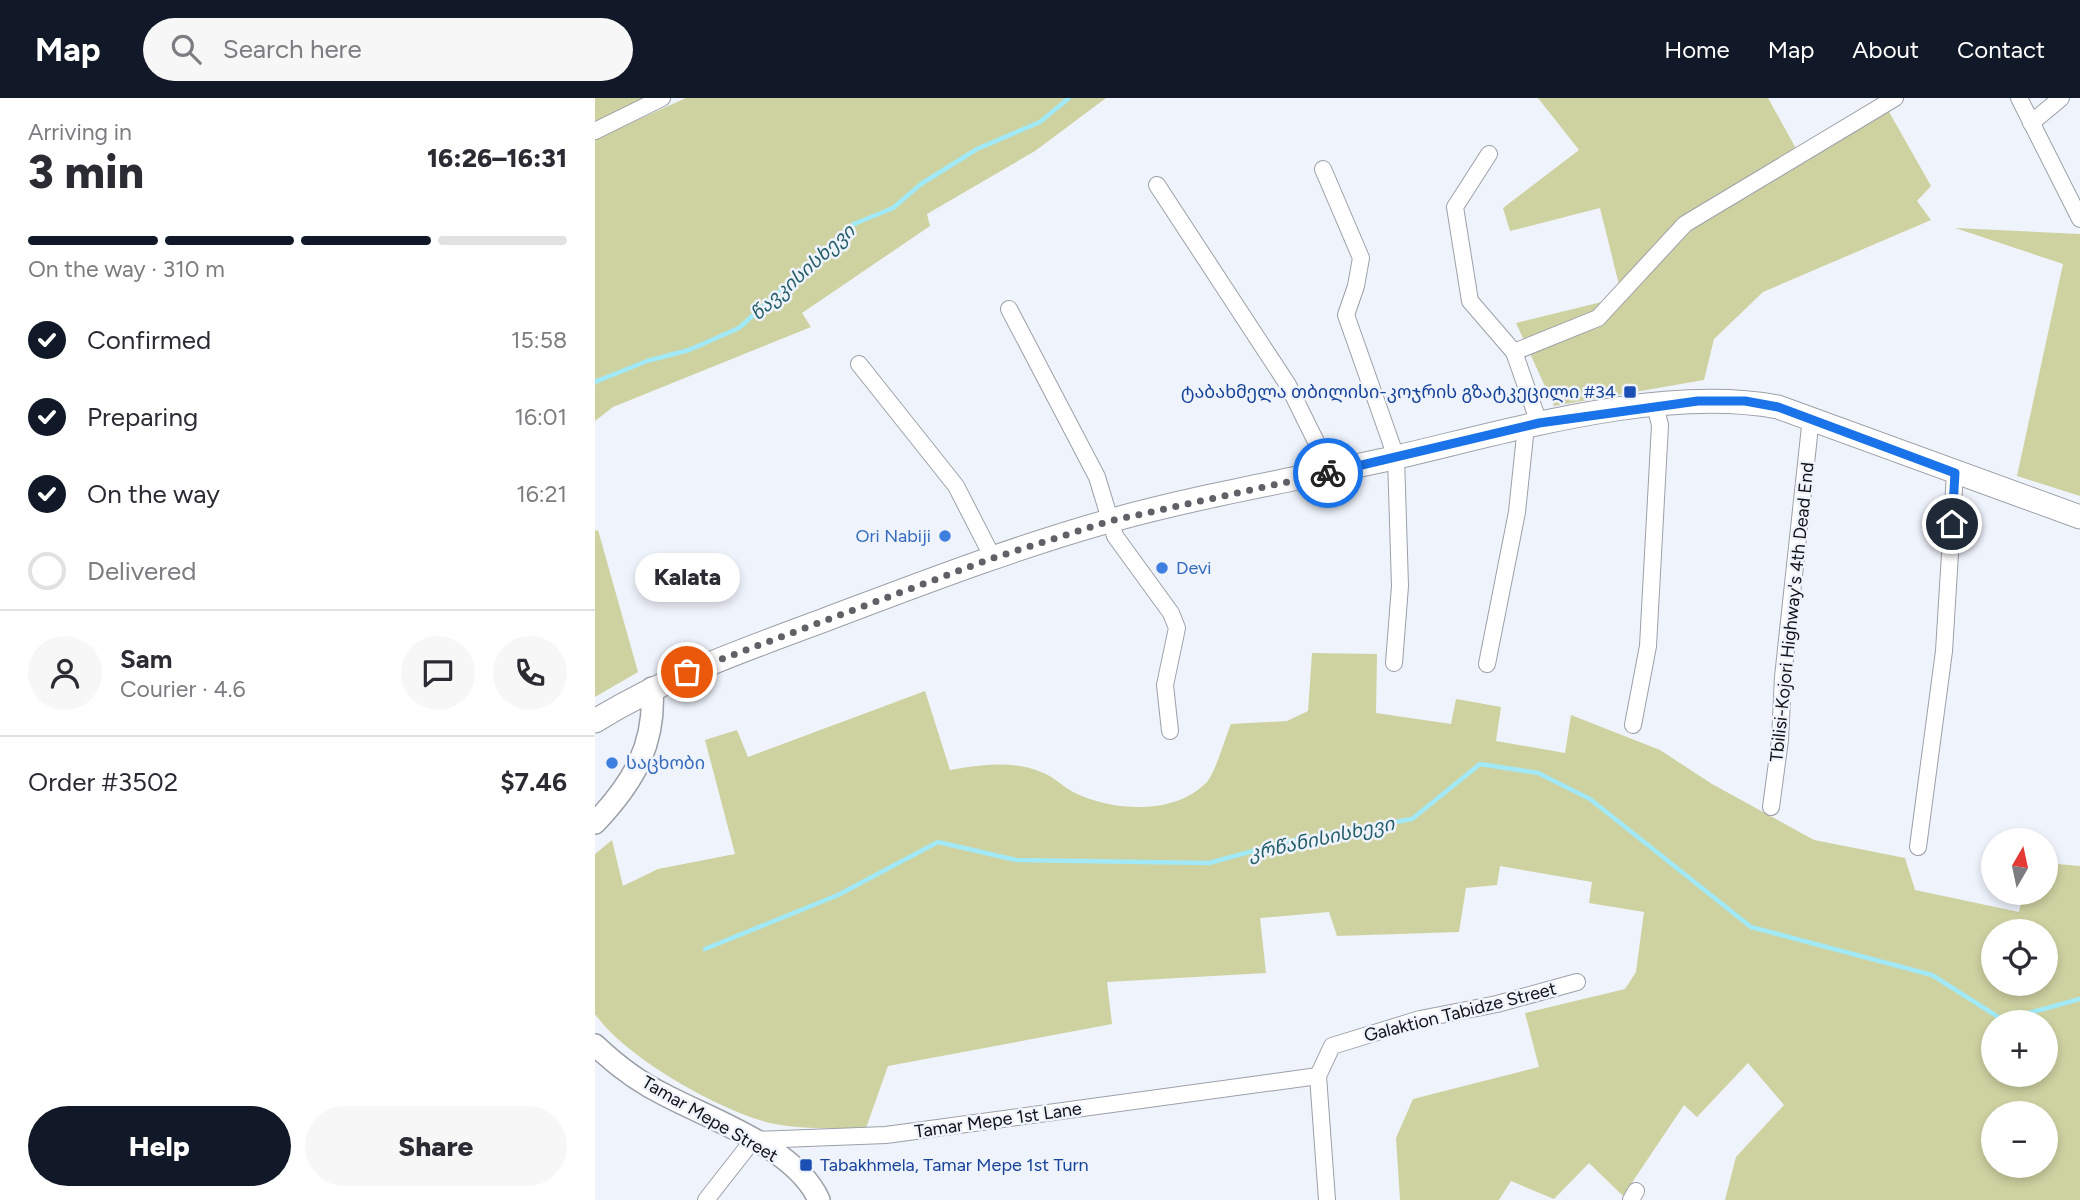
<!DOCTYPE html>
<meta charset="utf-8">
<style>
:root{--surface:#fff;--page:#f7f7f7;--text:#2b2b33;--muted:#7c7c81;--line:#e1e1e2;--accent:#111827}
body{margin:0;font-family:Figtree,"Noto Sans Georgian",sans-serif;background:var(--page);color:var(--text);height:100vh;display:flex;flex-direction:column;font-size:26px;white-space:nowrap}
*{box-sizing:border-box;margin:0}
p{font-size:23px;color:var(--muted)}
.icon{flex:none;width:38px;height:38px;fill:none;stroke:currentColor;stroke-width:2;stroke-linecap:round;stroke-linejoin:round}
.map{position:relative;flex:1;overflow:hidden}
.drawer{display:flex;flex-direction:column;background:var(--surface);width:595px}
.drawer>*{flex:none}
.needle{width:46px;rotate:9deg}
.buttons{position:absolute;left:1386px;top:730px;display:grid;gap:14px}
.buttons a{display:grid;place-items:center;width:77px;height:77px;border-radius:50%;background:var(--surface);box-shadow:0 4px 10px #0003;font-size:35px}
.pin{position:absolute;display:grid;place-items:center;width:60px;height:60px;color:#fff;margin:-30px;border:4px solid #fff;border-radius:50%;box-shadow:0 2px 7px #0007}
.courier{position:absolute;display:grid;place-items:center;width:70px;height:70px;margin:-35px;border:5px solid #1a73e8;border-radius:50%;background:#fff;color:#222;box-shadow:0 2px 9px #0007}
.bubble{position:absolute;height:49px;border-radius:24px;background:var(--surface);box-shadow:0 4px 10px #0003;font-size:23px;font-weight:800;line-height:49px;text-align:center}
.headline em{font-style:normal;font-weight:800}
.headline div{display:flex;flex-direction:column-reverse}
.headline{display:flex;align-items:center;justify-content:space-between;height:119px;padding:0 28px}
h1{font-size:46px;font-weight:800;line-height:52px}
.bar{display:grid;grid-template-columns:repeat(4,1fr);gap:10px 7px;align-content:center;height:84px;padding:0 28px}
.bar i{height:9px;border-radius:5px;background:var(--line)}
.bar .current{background:var(--accent)}
.bar p{grid-column:span 4}
.line{display:flex;align-items:center;gap:18px;padding:0 28px;border-top:2px solid var(--line)}
.line div{flex:1}
.round{display:grid;place-items:center;flex:none;width:74px;height:74px;border-radius:37px;background:var(--page)}
ol{padding:0 28px;list-style:none}
li{display:flex;align-items:center;gap:21px;height:77px}
li p{margin-inline-start:auto}
li .icon{padding:7px;border-radius:50%;background:var(--accent);color:#fff;stroke-width:4}
li:last-child{color:var(--muted)}
li i{width:38px;height:38px;border:4px solid var(--line);border-radius:50%}
.button{display:flex;gap:14px;margin-top:auto;padding:14px 28px}
.button a{flex:1;height:80px;border-radius:42px;background:var(--accent);color:#fff;font-size:28px;font-weight:800;line-height:80px;text-align:center}
.button a+a{background:var(--page);color:var(--text)}
header{display:flex;align-items:center;gap:42px;box-sizing:border-box;height:98px;padding:0 35px;background:var(--accent);color:#fff}
header strong{font-size:33px}
nav{display:flex;gap:38px;margin-inline-start:auto;font-size:24px}
.search{width:490px;height:63px;background:var(--page);display:flex;align-items:center;gap:18px;box-sizing:border-box;padding:0 24px;border-radius:38px;color:var(--muted);font-size:26px}
main{display:flex;flex:1;min-height:0}
.map>svg:first-child{display:block}
.green{fill:#ced2a1;fill-rule:evenodd}
.lines{fill:none;stroke-linecap:round;stroke-linejoin:round}
.stream{stroke:#a1e9f7;stroke-width:4.5}
.minor-casing{stroke:#9ca0a8;stroke-width:18}
.tertiary-casing{stroke:#9ca0a8;stroke-width:24}
.secondary-casing{stroke:#9ca0a8;stroke-width:25}
.minor{stroke:#fff;stroke-width:16}
.tertiary{stroke:#fff;stroke-width:21}
.secondary{stroke:#fff;stroke-width:23}
.done{stroke:#5f6166;stroke-width:7;stroke-dasharray:0 12.6}
.route{stroke:#1a73e8;stroke-width:9}
.transit-dot{fill:#1a4fb4;stroke:#eff3fc;stroke-width:2.5}
.shop-dot{fill:#3f7fe0;stroke:#eff3fc;stroke-width:2.5}
.labels{text-anchor:middle;stroke-width:5;stroke-linejoin:round;paint-order:stroke}
.transit-label{font-size:18px;fill:#164399;stroke:#eff3fc;text-anchor:end}
.shop-label{font-size:18px;fill:#366cbe;stroke:#eff3fc;text-anchor:start}
.street-label{font-size:18px;fill:#111215;stroke:#eff3fc}
.water-label{font-size:19px;font-style:italic;fill:#235e69;stroke:#eff3fc}
</style>
<header>
<strong>Map</strong>
<div class="search"><svg class="icon" aria-label="search" viewBox="0 0 24 24"><circle cx="10" cy="10" r="6"/><path d="M15 15l6 6"/></svg>Search here</div>
<nav><a>Home</a><a>Map</a><a>About</a><a>Contact</a></nav>
</header>
<main>
<section class="drawer">
<div class="headline"><div><h1>3 min</h1><p>Arriving in</p></div><em>16:26–16:31</em></div>
<div class="bar"><i class="current"></i><i class="current"></i><i class="current"></i><i></i><p>On the way · 310 m</p></div>
<ol>
<li><svg class="icon" aria-label="check" viewBox="0 0 24 24"><path d="M5 12l5 5 9-10"/></svg>Confirmed<p>15:58</p></li>
<li><svg class="icon" aria-label="check" viewBox="0 0 24 24"><path d="M5 12l5 5 9-10"/></svg>Preparing<p>16:01</p></li>
<li><svg class="icon" aria-label="check" viewBox="0 0 24 24"><path d="M5 12l5 5 9-10"/></svg>On the way<p>16:21</p></li>
<li><i></i>Delivered</li>
</ol>
<div class="line" style="height:126px"><a class="round"><svg class="icon" aria-label="person" viewBox="0 0 24 24"><circle cx="12" cy="8" r="4"/><path d="M4 21q1-7 8-7t8 7"/></svg></a><div><b>Sam</b><p>Courier · 4.6</p></div><a class="round"><svg class="icon" aria-label="chat" viewBox="0 0 24 24"><path d="M4 5h16v11H9l-5 4z"/></svg></a><a class="round"><svg class="icon" aria-label="phone" viewBox="0 0 24 24"><path d="M5 4h4l2 5-3 2q2 4 5 5l2-3 5 2v4C11 20 4 13 5 4z"/></svg></a></div>
<div class="line" style="height:91px"><div>Order #3502</div><b>$7.46</b></div>
<div class="button"><a>Help</a><a>Share</a></div>
</section>
<div class="map">
<svg width="1485" height="1102" viewBox="0 0 1485 1102">
<rect width="100%" height="100%" fill="#eff3fc"/>
<g class="green">
<polygon points="0,0 69,0 0,30"/>
<polygon points="91,0 511,0 440,53 332,116 335,128 207,215 216,229 18,309 0,323 0,41"/>
<polygon points="943,0 1173,0 1209,65 1293,12 1336,88 1322,103 1336,122 1168,194 1119,241 1109,282 959,308 921,225 1027,199 1005,110 915,133 908,110 984,52"/>
<polygon points="1360,130 1485,136 1485,398 1422,378 1468,166"/>
<polygon points="3,432 43,574 0,599 0,433"/>
<path d="M717 555 782 556 781 615 856 626 861 601 906 609 901 643 970 655 976 617 1065 652 1117 686 1219 742 1310 760 1320 792 1424 814 1428 795 1451 794V765L1485 768V1102H1130L1141 1059 1189 1007 1153 965 1102 1019 1089 1007 1028 1098 994 1065 959 1101 916 1083 904 1102H805L801 1040 818 1001 944 969 930 915 1030 891 1041 874 1049 814 994 805 997 784 905 768 902 787 871 790 864 834 742 838 734 814 665 820 671 875 512 884 517 926 293 968 271 1030C239 1030 206 1032 175 1025 123 1012 30 959 0 916V756L17 742 28 788 63 771 140 756 110 642 142 632 153 659 330 593 355 672C384 667 419 662 446 674 458 678 467 688 478 694 516 713 578 718 611 685 620 676 630 640 636 626L692 623 713 613ZM1398 833H1451V886H1398ZM1398 924H1451V976H1398ZM1398 1015H1451V1068H1398Z"/>
</g>
<g class="lines">
<g class="stream">
<polyline points="0,284 52,263 94,252 144,230 259,126 298,110 326,86 382,51 445,24 474,0"/>
<polyline points="110,851 243,797 343,744 421,762 614,765 695,743 817,721 885,666 943,675 995,701 1156,829 1337,877 1408,922 1485,901"/>
</g>
<g class="minor-casing">
<g id="minor">
<polyline points="1424,0 1485,121"/>
<polyline points="1436,25 1466,0"/>
<polyline points="0,33 67,0"/>
<polyline points="894,56 860,109 875,203 919,254 944,325"/>
<polyline points="728,71 766,160 761,188 751,217 801,359 805,488 799,565"/>
<polyline points="562,87 693,287 736,374"/>
<polyline points="414,211 502,379 520,438 576,515 582,530 570,587 575,633"/>
<polyline points="919,254 1003,220 1090,126 1300,0"/>
<polyline points="264,266 361,388 398,460"/>
<polyline points="892,566 922,414 931,328"/>
<polyline points="1038,627 1053,548 1065,327 1060,307"/>
<polyline points="1176,709 1185,642 1188,579 1216,319"/>
<polyline points="1323,749 1349,553 1360,375"/>
<polyline points="111,1102 158,1042 291,1037 723,978"/>
<polyline points="732,1102 723,978 737,948 825,921 902,906 982,884"/>
<polyline points="1036,1102 1041,1093"/>
</g>
</g>
<g class="tertiary-casing">
<g id="tertiary">
<path d="M0 725C38 685 61 647 57 590"/>
<path d="M0 947C20 966 45 985 70 997 117 1022 201 1050 224 1102"/>
</g>
</g>
<g class="secondary-casing">
<path id="secondary" d="M0 623C73 578 152 551 232 521 325 486 418 450 514 423 607 397 704 381 798 360 915 333 1065 287 1183 309L1485 419"/>
</g>
<use href="#minor" class="minor"/>
<use href="#tertiary" class="tertiary"/>
<use href="#secondary" class="secondary"/>
</g>
<g class="lines">
<polyline class="done" points="92,574 398,460 515,423 733,375"/>
<polyline class="route" points="733,375 944,325 1103,303 1150,303 1183,309 1360,375 1357,426"/>
</g>
<g class="transit-dot">
<rect x="1028" y="287" width="14" height="14" rx="3.5"/>
<rect x="204" y="1060" width="14" height="14" rx="3.5"/>
</g>
<g class="shop-dot">
<circle cx="350" cy="438" r="7"/>
<circle cx="567" cy="470" r="7"/>
<circle cx="17" cy="665" r="7"/>
</g>
<g class="labels">
<g class="transit-label">
<text x="1021" y="300">ტაბახმელა თბილისი-კოჯრის გზატკეცილი #34</text>
<text x="225" y="1073" text-anchor="start">Tabakhmela, Tamar Mepe 1st Turn</text>
</g>
<g class="shop-label">
<text x="336" y="444" text-anchor="end">Ori Nabiji</text>
<text x="581" y="476">Devi</text>
<text x="31" y="671">საცხობი</text>
</g>
<g class="street-label">
<text transform="translate(1197 514) rotate(-84)" y="6">Tbilisi-Kojori Highway's 4th Dead End</text>
<text transform="translate(865 914) rotate(-14)" y="6">Galaktion Tabidze Street</text>
<text transform="translate(115 1021) rotate(30)" y="6">Tamar Mepe Street</text>
<text transform="translate(403 1022) rotate(-8)" y="6">Tamar Mepe 1st Lane</text>
</g>
<g class="water-label">
<text transform="translate(207 174) rotate(-42)" y="7">წავკისისხევი</text>
<text transform="translate(726 740) rotate(-12)" y="7">კრწანისისხევი</text>
</g>
</g>
</svg>
<div class="buttons">
<a><svg class="needle" viewBox="-14 -14 28 28"><path d="M0-13l5 13h-10z" fill="#e53935"/><path d="M0 13l5-13h-10z" fill="#7c7c81"/></svg></a>
<a><svg class="icon" aria-label="locate" viewBox="0 0 24 24"><circle cx="12" cy="12" r="6"/><path d="M12 2v4M12 18v4M2 12h4M18 12h4"/></svg></a>
<a>+</a>
<a>−</a>
</div>
<div class="pin" style="left:92px;top:574px;background:#ea580c"><svg class="icon" aria-label="bag" viewBox="0 0 24 24"><path d="M5 8h14l-1 12H6zM9 8a3 3 0 0 1 6 0"/></svg></div>
<div class="pin" style="left:1357px;top:426px;background:#1f2937"><svg class="icon" aria-label="home" viewBox="0 0 24 24"><path d="M3 11l9-7 9 7M6 9v11h12V9"/></svg></div>
<div class="courier" style="left:733px;top:375px"><svg class="icon" aria-label="bike" viewBox="0 0 24 24"><circle cx="6" cy="16" r="4"/><circle cx="18" cy="16" r="4"/><path d="M6 16l4-8h5l3 8M10 8l3 8H6M13 5h3"/></svg></div>
<div class="bubble" style="left:40px;top:455px;width:105px">Kalata</div>
</div>
</main>
